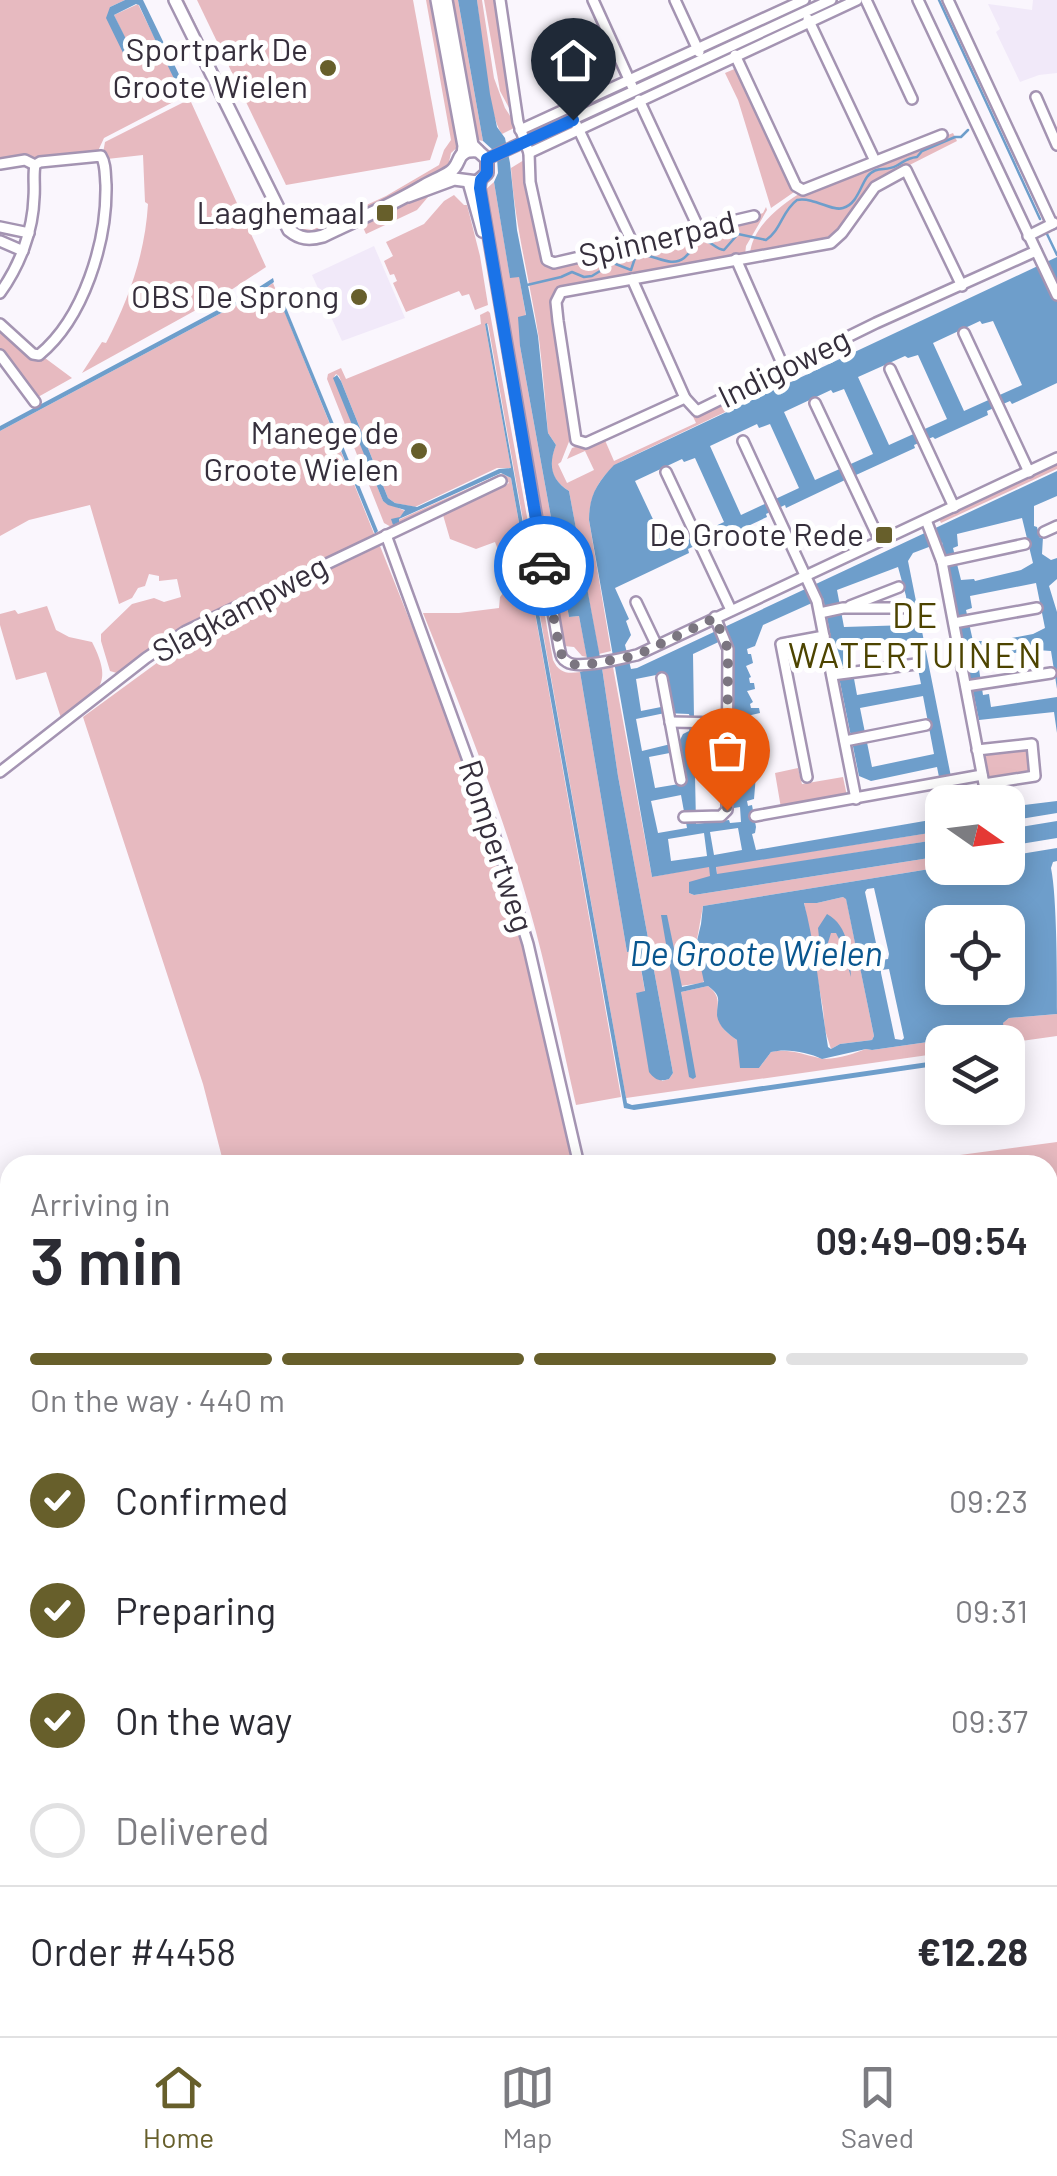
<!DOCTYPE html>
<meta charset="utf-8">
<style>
:root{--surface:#fff;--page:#f7f7f7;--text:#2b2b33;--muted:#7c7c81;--line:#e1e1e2;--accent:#675f2b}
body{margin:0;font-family:Barlow,sans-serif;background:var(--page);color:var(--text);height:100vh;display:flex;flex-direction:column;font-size:38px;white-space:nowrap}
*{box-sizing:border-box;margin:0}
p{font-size:32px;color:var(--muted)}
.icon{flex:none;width:55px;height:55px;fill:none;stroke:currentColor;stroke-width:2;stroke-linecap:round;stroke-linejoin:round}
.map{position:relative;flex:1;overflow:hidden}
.panel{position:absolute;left:0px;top:1155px;width:1058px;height:882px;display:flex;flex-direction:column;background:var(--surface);border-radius:30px 30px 0 0;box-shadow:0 5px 25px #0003}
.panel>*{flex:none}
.needle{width:65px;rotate:104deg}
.fabs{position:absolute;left:925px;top:785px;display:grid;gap:20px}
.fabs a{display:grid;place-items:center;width:100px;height:100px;border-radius:20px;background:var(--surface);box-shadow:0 5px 25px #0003;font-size:50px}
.pin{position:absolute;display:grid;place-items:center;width:85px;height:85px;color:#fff;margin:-102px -42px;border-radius:50% 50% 50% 0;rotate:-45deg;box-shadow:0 0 10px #0007}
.pin .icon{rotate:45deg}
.courier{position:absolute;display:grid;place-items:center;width:100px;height:100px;margin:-50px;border:8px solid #1a73e8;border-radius:50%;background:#fff;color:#222;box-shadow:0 2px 12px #0007}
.overview em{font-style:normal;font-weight:600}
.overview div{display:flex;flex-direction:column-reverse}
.overview{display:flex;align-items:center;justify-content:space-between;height:170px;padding:0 30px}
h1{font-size:65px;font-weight:600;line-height:75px}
.bar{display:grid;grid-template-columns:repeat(4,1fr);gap:15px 10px;align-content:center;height:120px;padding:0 30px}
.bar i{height:12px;border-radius:8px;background:var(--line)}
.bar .active{background:var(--accent)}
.bar p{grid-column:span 4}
.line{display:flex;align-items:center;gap:25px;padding:0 30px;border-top:2px solid var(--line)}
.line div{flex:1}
ol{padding:0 30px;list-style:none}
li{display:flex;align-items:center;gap:30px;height:110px}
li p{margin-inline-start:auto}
li .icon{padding:10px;border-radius:50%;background:var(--accent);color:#fff;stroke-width:4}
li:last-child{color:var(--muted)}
li i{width:55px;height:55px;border:5px solid var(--line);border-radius:50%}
.menu{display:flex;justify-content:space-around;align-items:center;height:140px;border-top:2px solid var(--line);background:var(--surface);font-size:28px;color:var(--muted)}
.menu a{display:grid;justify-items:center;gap:5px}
.menu .active{color:var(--accent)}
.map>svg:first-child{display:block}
.built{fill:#f1e9f9}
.green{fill:#e7bac0}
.water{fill:#6e9ecb;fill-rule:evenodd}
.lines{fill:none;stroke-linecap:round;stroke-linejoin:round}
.stream{stroke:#6e9ecb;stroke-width:2.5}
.minor-casing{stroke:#a494b2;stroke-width:14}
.tertiary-casing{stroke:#a494b2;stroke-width:16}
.minor{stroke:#fff;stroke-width:9}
.tertiary{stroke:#fff;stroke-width:11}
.done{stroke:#7b7580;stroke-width:10;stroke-dasharray:0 18}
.route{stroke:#1a73e8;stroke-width:12}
.poi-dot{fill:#675f2b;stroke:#fff;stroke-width:4}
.labels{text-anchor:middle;stroke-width:10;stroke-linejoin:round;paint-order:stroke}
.poi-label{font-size:32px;fill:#362f3c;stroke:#fff;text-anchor:end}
.street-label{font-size:32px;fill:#362f3c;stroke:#fff}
.neighbourhood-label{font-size:35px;letter-spacing:2.5px;fill:#4d4400;stroke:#fff}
.water-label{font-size:35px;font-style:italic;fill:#09568f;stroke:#fff}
</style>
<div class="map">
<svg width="1057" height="2036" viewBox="0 0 1057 2036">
<rect width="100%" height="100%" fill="#faf6fd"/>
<g class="built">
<polygon points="1033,0 1057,0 1057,73 1039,75 1020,82 996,32 1000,29 988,4 1032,10"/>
<polygon points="374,246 405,318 342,341 312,275"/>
</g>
<g class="green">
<polygon points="0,0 125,0 110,7 127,61 133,65 161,54 164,56 183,97 104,138 98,151 35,160 24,157 0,160"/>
<polygon points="179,0 184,0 289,218 299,228 312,230 386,196 439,165 444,150 451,140 426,0 434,0 460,145 451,153 447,171 319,233 304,234 291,227"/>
<polygon points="197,0 413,0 438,136 430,160 286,185"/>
<polygon points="449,0 458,0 483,141 474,139"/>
<path d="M477 0H482L494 78 505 108 516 125 514 128 502 134C487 112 481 30 477 0Z"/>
<polygon points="484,0 498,0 515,119 500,91"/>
<polygon points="138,4 158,45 157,47 136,57 133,56 114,15"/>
<polygon points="739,67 797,190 771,208 738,100 725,73"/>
<path d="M184 102H191L266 267 225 294 82 373 102 342 106 343C129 299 145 254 148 204L145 202 143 155 107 159 103 153 105 142Z"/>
<path d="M953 133 957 141 874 183 832 238 750 254C752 227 781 204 804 191Z"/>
<path d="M524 160 550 264 755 216 763 213 766 207 767 210 746 246 745 255 559 289 553 300 572 434 561 462 558 464 567 483 594 470 585 451 567 459 572 448 604 438 614 461 696 423 689 408 694 411 795 366 799 377 622 461C600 474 589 496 589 520L611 651 599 654 569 491C551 480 547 465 556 445L548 433C545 402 543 370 539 339 530 281 515 227 511 168Z"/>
<polygon points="494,182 510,277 519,276 526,316 520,346 569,617 579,616 587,657 582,656 574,647 564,646 484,200 487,199 485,190"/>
<polygon points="433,191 417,210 366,234 361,223"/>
<polygon points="454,195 464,205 467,205 480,256 488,305 475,310 469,294 462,296 459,291 406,312 393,283 397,281 394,274 390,275 384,261 393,256 386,242 424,224 444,201"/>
<polygon points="273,283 375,536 208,616 120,674 110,671 101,641 101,634 132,604 154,598 164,602 181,597 177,579 159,581 159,576 149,574 145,586 138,588 132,598 119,604 90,505 29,520 0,536 0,431 259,293"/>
<path d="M488 311 490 313 553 660C559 673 567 674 580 672L627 952 638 951 645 992 636 993 662 1081 669 1079 673 1073 618 776 602 668 613 667 652 877 709 866 711 876 689 893 694 895 942 856V867L703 906 696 945 705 980 702 983 680 986 667 915 696 1077 681 992 708 986C725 999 713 1008 720 1023 725 1033 731 1035 738 1041 746 1049 752 1060 759 1068L771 1052C787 1048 803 1054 819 1058 832 1061 853 1054 866 1049L872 1050 935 1041 936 1034 1003 1023 1009 1018 1057 1014V1036L1008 1043 942 1042V1053L626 1098 488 324H485L511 468H497L415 507 395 503 388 498 339 376 336 374 334 377 383 501 405 511 398 520 496 476 497 478 495 482 393 528 384 523 327 379 328 374 341 368 346 379 481 324 480 315Z"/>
<polygon points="0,328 38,360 45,358 72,378 38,397 7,355 0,351"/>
<polygon points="1057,462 1057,469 941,523 938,517"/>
<path d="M501 473 511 478 621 1097 576 1105C563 1048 551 989 536 932 507 823 465 717 423 613H459L499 608 500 597 511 583 495 542 476 549 450 539 443 515 509 483Z"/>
<path d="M380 546C427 664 476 782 512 905 536 990 554 1078 572 1165H224L203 1084 83 717 206 627 294 584Z"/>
<path d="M47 606 56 630 69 637 92 642C116 689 95 692 61 718L46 672 16 680 0 625V614L15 610 18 614Z"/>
<polygon points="1035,745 1039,779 980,788 972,751"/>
<polygon points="798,768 802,784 843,777 847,796 781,808 775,773"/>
<polygon points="942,831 942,839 717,875 716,866"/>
<polygon points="843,897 846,898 874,1036 872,1040 840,1044 831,1049 825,1030 823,1009 804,902 817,903"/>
<polygon points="1057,1142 1057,1627 1048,1628 1048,1165 931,1165 930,1159"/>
<polygon points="10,1680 10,2028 616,2028 616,2036 11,2036 10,2030 0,2031 0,1681"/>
<polygon points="1057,1820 1057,2036 697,2034 697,2028 1048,2028 1048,1822"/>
</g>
<g class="water">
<path d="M125 0H143L187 91 181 93 163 56 161 54 136 65 127 61 106 18 110 7ZM136 4 139 5 158 46 135 57 114 15Z"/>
<path d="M458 0H477L490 94 497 127 505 138 510 163 517 230 538 336 548 433 556 445C548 465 551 480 569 491L602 668 618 776 673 1073 669 1079C660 1082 655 1080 649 1072L636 993 645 991 638 951 627 952 580 672 589 669 579 616 569 617 520 346 518 317 526 315 519 277 510 278 494 182 498 173 497 158 494 151 483 141Z"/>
<path d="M1057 257V383L1012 404 1010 401 987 411 988 415 935 439 933 437 914 445 915 448 856 475 854 473 845 477V480L786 508 785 505 766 514 767 517 712 543 710 539 688 549 689 553 615 588 629 619 626 621 631 635 625 645 631 669 637 668 1057 471V496L1034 506V526L1037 527 1040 538 1043 537 1042 554 1051 560 1057 558V579L1049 586 1057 612V689L1051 651 1037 650 991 656 990 659 978 663 983 695 989 694 991 707 1057 697V733L1054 712 979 720 942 542 913 553 908 561 956 802H944L937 767 871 781 859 776 823 598 763 625 755 646 747 649 748 654H751L753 663 746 666 751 677 749 678 750 683H754L755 689 747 691 753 702 750 704 751 708H759L760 713 747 716 748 721H753L754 724H756L757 730 753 731 757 743 755 744 757 754 749 757 750 762H753L756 775 754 799 747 801 748 806 752 805 756 827 755 833 752 834 756 850 942 818V831L716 867 717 874 942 839V856L694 895 689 893V882L710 876 709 867 652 877 589 520C589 495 598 482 614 465ZM980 321 982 324 993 321 1022 385 964 411 933 343ZM918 355 947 419 889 445 858 377 905 356 908 358ZM844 389 873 454 815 480 784 412 831 390 833 393ZM757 424 759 428 770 424 799 488 741 515 710 446ZM695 458 724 522 667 549 635 481 682 459 684 462ZM1022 518 1033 563 1021 570 975 581 974 579 961 580 953 548 958 546 957 534ZM898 567 906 596 909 625 844 627 837 590ZM1036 583 1045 628 1033 634 986 643 985 641H973L966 610 972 608 970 596ZM727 638 730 647 734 808 740 807 741 822 730 823 729 820 696 824 694 726H690L689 731 683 734 679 742 642 751 636 719 665 713 689 714 690 718H694L693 654ZM913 644 921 684 857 695 848 646ZM666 673 671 705 641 711 636 679ZM923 696 934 754 872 767 860 708ZM680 751 685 783 655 788 649 757ZM681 795 687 828 658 833 651 801ZM738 828 742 850 714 855 710 832ZM704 833 707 856 671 861 668 839Z"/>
<polygon points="273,278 274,282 259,293 0,431 0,426 253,291"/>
<polygon points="280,293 378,531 375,534 277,294"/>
<polygon points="487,323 627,1103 632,1105 942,1060 942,1065 634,1110 624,1108 511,478 501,473 399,519 399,522 393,525 391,519 400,517 405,510 388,505 383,501 333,378 337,375 341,381 388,498 395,503 417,507 499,469 511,468 485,324"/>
<polygon points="1057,801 1057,813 1008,821 1008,807"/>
<polygon points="1057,821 1057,838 1008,846 1008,829"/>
<path d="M1057 848V861L1053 862 1051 868C1057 896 1057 980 1057 1014L1009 1018 1003 1023 1004 1029 993 1033 985 1031 983 1026 936 1034 935 1041 872 1050 866 1049 822 1059C808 1052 786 1048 771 1052L759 1068H740L737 1040C728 1034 718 1026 717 1015 717 1000 723 997 708 986L681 992 696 1077 693 1079 689 1077 661 915H667L682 987 704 982 696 945 701 924 703 906 942 867 1008 868V856ZM874 888 889 954 888 959 881 960 879 957 865 892 867 889ZM843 897 846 899 874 1036 872 1040 840 1044 831 1049 828 1047C820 999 816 949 804 903H817ZM942 922H1008V988H942ZM889 969 904 1038 902 1040 895 1039 881 973V970Z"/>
<path d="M827 914C849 926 850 954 851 977L841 943 836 933H831L824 956H821L818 928Z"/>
</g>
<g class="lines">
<g class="stream">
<polyline points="939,0 1040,219"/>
<polyline points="1047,234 1057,255"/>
<path d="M527 285 561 277 572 272 584 277 592 276 613 263 631 270 636 255C652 252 670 269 684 258 691 252 695 245 702 240 712 241 715 249 724 250L738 234 766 240C781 230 782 211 797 200 815 197 832 212 843 208 857 204 860 187 867 177 876 165 885 172 896 166 905 161 907 158 917 157L922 151 955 137H961L968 130"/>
</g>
<g class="minor-casing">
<g id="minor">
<polyline points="500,0 518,122 529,153 530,182 547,260 554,263 754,216"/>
<polyline points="593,0 632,86"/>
<polyline points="675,0 699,52"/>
<polyline points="866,0 912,99"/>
<polyline points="918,0 1057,295"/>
<polyline points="948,0 1052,224"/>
<polyline points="808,19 875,161"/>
<polyline points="735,55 796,186 803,190 942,135"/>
<polyline points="1036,97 1057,145"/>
<polyline points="639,100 699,229"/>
<polyline points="576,124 633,244"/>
<polyline points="520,130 804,0"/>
<polyline points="529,153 857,0"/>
<polyline points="487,159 831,0"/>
<polyline points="0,164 25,160 35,165"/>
<path d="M481 180 480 188 559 647C561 654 560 658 567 662 579 670 622 658 637 655L1057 458"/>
<polyline points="468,182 482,232"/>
<polyline points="0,227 29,233"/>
<polyline points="1028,236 1054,223"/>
<polyline points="0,241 23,251"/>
<polyline points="736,259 784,368"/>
<polyline points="632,279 685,398"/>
<polyline points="962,286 906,170 875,187 842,233 831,243 561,292 556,302 558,321 576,440 586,443 685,398 697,411 876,323 1036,251"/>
<path d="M0 293C20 265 33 231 34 197 35 186 33 175 35 165L40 162 101 156C106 164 105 174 106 185 107 242 84 318 39 355L33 354 0 324"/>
<polyline points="964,333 1029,472"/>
<polyline points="0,355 35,402"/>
<polyline points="890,369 954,507"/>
<polyline points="815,403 880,541"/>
<polyline points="743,441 817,601 856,799"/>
<polyline points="666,472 731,610"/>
<polyline points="926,520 942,562 984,784 1035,776 1032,744 977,750"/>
<polyline points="1044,532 1057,526"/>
<polyline points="386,535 490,821 528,944 579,1165"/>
<polyline points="942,562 1025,544"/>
<polyline points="636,602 656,644"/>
<polyline points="850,606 899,587"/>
<polyline points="820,613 843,608 902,608"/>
<polyline points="954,623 1037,608"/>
<polyline points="832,675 916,664"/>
<polyline points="662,678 681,780"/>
<polyline points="966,686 1051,673"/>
<polyline points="670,722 727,723"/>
<polyline points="845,741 926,725"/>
<polyline points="0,772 146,658 186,631 501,481"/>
<polyline points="807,777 781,644 824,636"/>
<polyline points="755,816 982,775"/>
<polyline points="684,817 721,816 727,810 728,649 715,617"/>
<polyline points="626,2028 626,2036"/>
</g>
</g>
<g class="tertiary-casing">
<g id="tertiary">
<path d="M175 0 289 230C300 239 309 240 323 236 356 220 390 206 422 187 430 182 441 178 450 172 463 163 454 149 478 151L487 159V173L477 182 454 179 408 196"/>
<polyline points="437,0 464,146 463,154"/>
<polyline points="446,0 472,145 478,151"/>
</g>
</g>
<use href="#minor" class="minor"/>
<use href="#tertiary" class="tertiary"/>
</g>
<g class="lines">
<polyline class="done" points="544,566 560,651 565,661 579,666 635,656 715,618 728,649 727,810"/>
<polyline class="route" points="544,566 480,188 481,180 487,173 487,159 573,120"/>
</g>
<g class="poi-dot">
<circle cx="328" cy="68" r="10"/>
<rect x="375" y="203" width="20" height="20" rx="5"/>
<circle cx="359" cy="297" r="10"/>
<circle cx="419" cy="451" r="10"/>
<rect x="874" y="525" width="20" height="20" rx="5"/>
</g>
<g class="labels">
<g class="poi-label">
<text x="308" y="61">Sportpark De<tspan x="308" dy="37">Groote Wielen</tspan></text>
<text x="365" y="224">Laaghemaal</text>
<text x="339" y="308">OBS De Sprong</text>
<text x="399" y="444">Manege de<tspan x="399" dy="37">Groote Wielen</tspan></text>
<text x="864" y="546">De Groote Rede</text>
</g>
<g class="street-label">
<text transform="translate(657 239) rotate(-13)" y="11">Spinnerpad</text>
<text transform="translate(784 368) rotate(-26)" y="11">Indigoweg</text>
<text transform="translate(240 609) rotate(-28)" y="11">Slagkampweg</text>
<text transform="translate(496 846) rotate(72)" y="11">Rompertweg</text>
</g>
<g class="neighbourhood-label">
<text x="916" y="628">DE<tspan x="916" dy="40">WATERTUINEN</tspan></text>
</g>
<g class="water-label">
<text x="756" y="966">De Groote Wielen</text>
</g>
</g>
</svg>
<div class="fabs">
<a><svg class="needle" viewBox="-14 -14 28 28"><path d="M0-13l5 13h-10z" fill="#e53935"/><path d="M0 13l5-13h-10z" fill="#7c7c81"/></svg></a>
<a><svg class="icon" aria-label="locate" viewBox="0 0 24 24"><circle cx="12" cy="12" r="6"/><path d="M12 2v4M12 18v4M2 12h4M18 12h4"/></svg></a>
<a><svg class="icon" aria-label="layers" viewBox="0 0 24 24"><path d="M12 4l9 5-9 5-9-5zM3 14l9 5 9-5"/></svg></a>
</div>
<div class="pin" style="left:727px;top:810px;background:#ea580c"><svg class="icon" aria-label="bag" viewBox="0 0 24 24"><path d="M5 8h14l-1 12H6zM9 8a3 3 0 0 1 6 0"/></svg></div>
<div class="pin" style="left:573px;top:120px;background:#1f2937"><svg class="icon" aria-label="home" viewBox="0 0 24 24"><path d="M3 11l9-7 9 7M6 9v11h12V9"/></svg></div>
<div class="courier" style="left:544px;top:566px"><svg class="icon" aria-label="car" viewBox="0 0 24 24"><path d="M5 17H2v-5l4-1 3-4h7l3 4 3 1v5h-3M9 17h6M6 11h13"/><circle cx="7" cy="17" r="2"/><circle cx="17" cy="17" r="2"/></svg></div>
<section class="panel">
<div class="overview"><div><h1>3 min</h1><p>Arriving in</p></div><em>09:49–09:54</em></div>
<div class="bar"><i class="active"></i><i class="active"></i><i class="active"></i><i></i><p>On the way · 440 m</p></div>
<ol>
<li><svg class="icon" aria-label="check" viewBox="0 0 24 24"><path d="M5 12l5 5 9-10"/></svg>Confirmed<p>09:23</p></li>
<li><svg class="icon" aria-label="check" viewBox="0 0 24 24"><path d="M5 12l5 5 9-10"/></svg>Preparing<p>09:31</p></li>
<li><svg class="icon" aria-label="check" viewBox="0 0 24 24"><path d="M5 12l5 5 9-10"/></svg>On the way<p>09:37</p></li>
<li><i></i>Delivered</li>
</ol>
<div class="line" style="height:130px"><div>Order #4458</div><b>€12.28</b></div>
</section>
</div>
<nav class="menu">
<a class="active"><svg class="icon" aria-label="home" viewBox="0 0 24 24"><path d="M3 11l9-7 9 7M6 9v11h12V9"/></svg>Home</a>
<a><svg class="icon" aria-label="map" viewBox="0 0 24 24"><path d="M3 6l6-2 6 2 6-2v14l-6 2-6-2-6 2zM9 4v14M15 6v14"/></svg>Map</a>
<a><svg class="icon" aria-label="saved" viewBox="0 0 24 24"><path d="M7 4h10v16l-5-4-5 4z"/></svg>Saved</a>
</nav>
